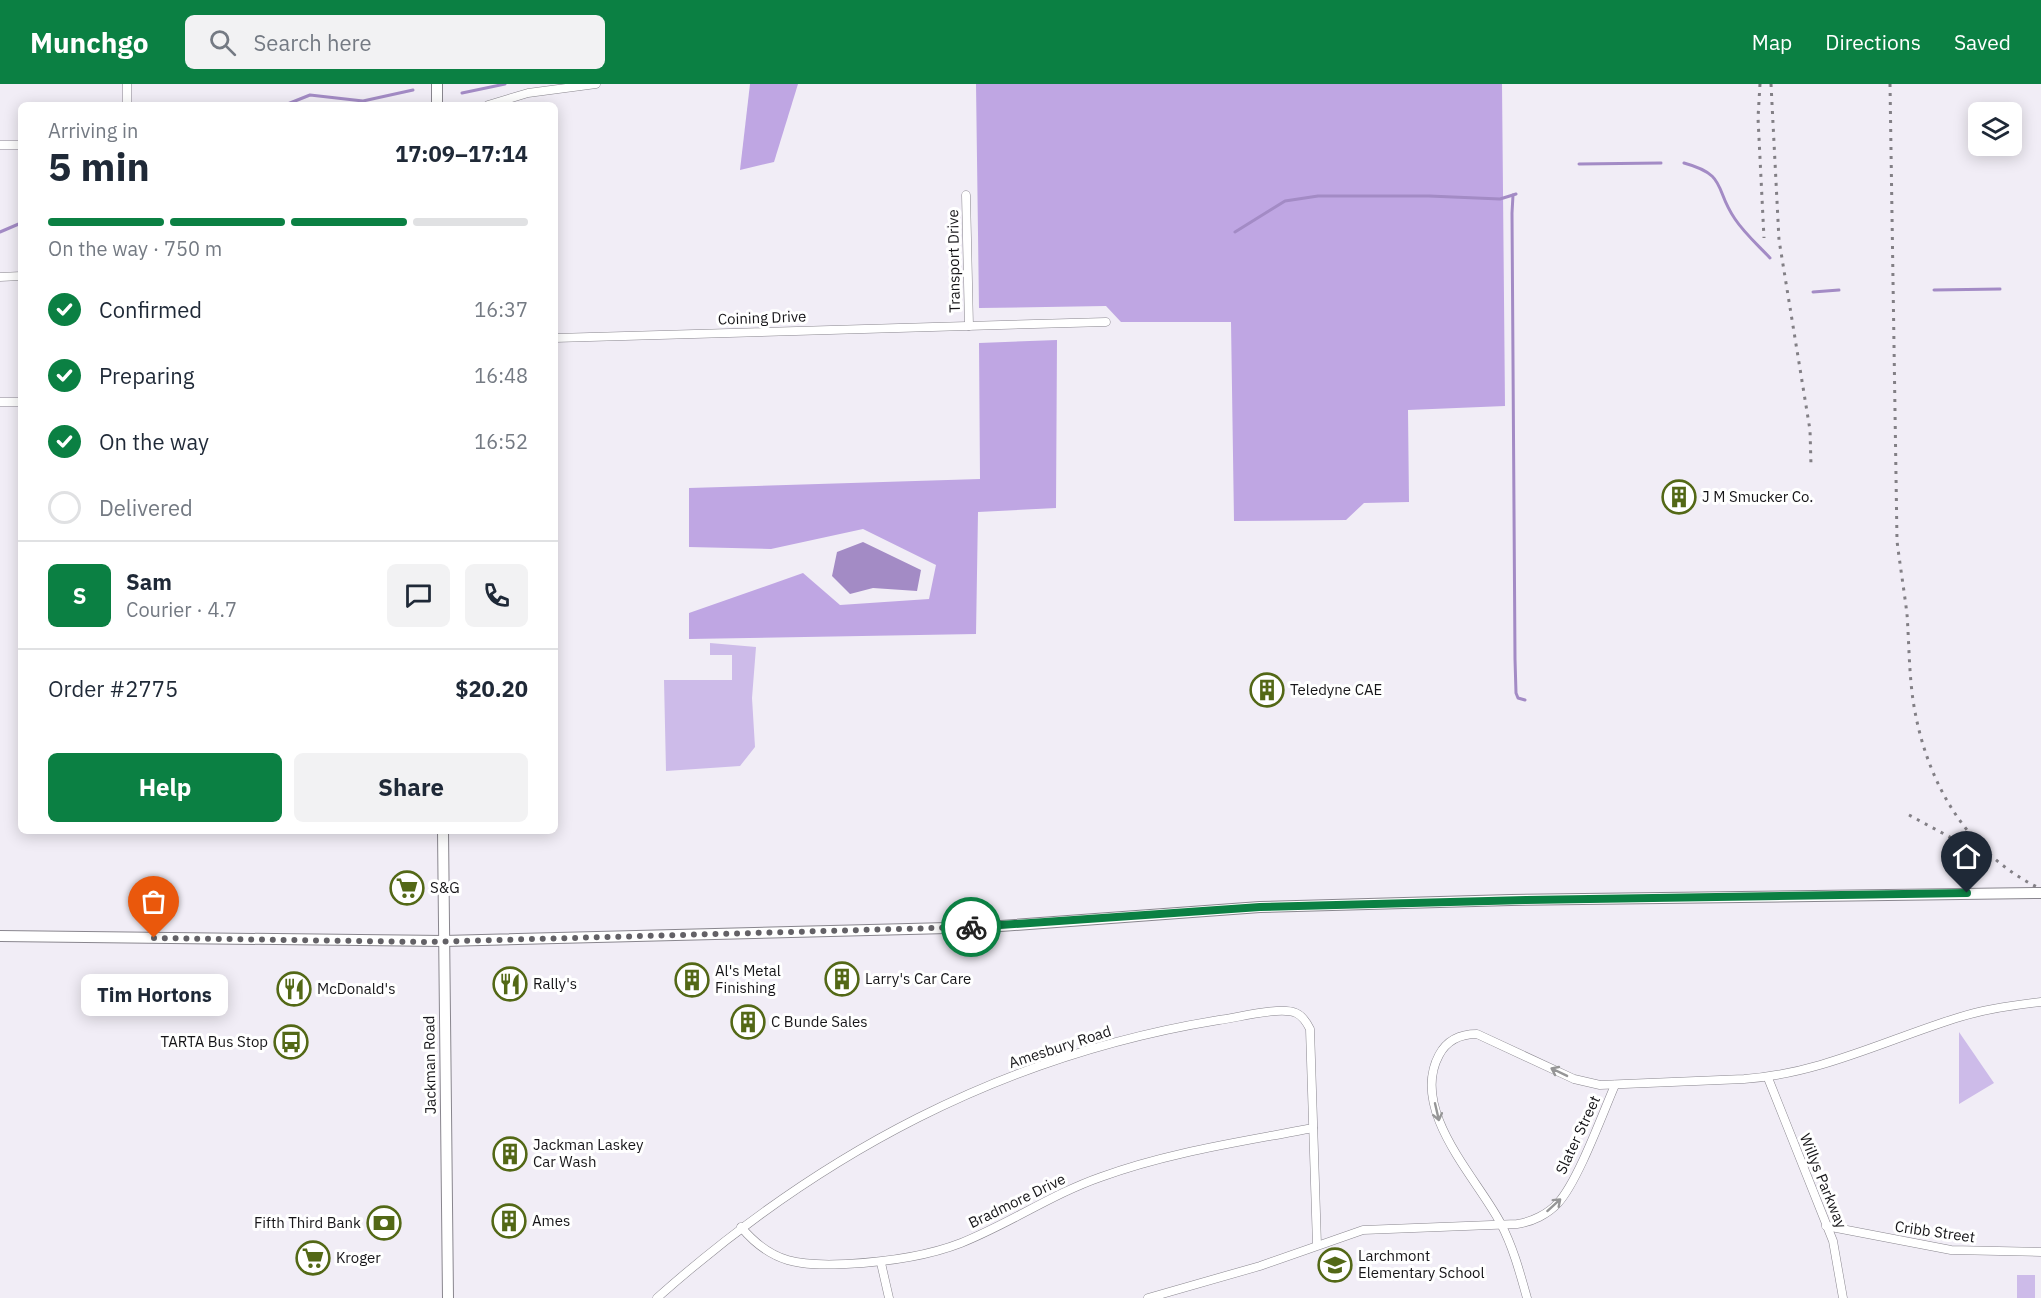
<!DOCTYPE html>
<meta charset="utf-8">
<style>
:root{--surface:#fff;--page:#f2f2f3;--text:#1f2937;--muted:#747a83;--line:#e0e1e3;--accent:#0b8043}
body{margin:0;font-family:"IBM Plex Sans",sans-serif;background:var(--page);color:var(--text);height:100vh;display:flex;flex-direction:column;font-size:22px;white-space:nowrap}
*{box-sizing:border-box;margin:0}
p{font-size:20px;color:var(--muted)}
.icon{flex:none;width:33px;height:33px;fill:none;stroke:currentColor;stroke-width:2;stroke-linecap:round;stroke-linejoin:round}
.map{position:relative;flex:1;overflow:hidden}
.side{position:absolute;left:18px;top:18px;width:540px;height:732px;display:flex;flex-direction:column;background:var(--surface);border-radius:9px;box-shadow:0 3px 15px #0003}
.side>*{flex:none}
.fabs{position:absolute;left:1968px;top:18px;display:grid;gap:12px}
.fabs a{display:grid;place-items:center;width:54px;height:54px;border-radius:9px;background:var(--surface);box-shadow:0 3px 15px #0003;font-size:30px}
.pin{position:absolute;display:grid;place-items:center;width:51px;height:51px;color:#fff;margin:-62px -26px;border-radius:50% 50% 50% 0;rotate:-45deg;box-shadow:0 0 6px #0007}
.pin .icon{rotate:45deg}
.courier{position:absolute;display:grid;place-items:center;width:60px;height:60px;margin:-30px;border:4px solid #0b8043;border-radius:50%;background:#fff;color:#222;box-shadow:0 2px 8px #0007}
.bubble{position:absolute;height:42px;border-radius:9px;background:var(--surface);box-shadow:0 3px 15px #0003;font-size:20px;font-weight:700;line-height:42px;text-align:center}
.headline em{font-style:normal;font-weight:700}
.headline div{display:flex;flex-direction:column-reverse}
.headline{display:flex;align-items:center;justify-content:space-between;height:102px;padding:0 30px}
h1{font-size:39px;font-weight:700;line-height:45px}
.bar{display:grid;grid-template-columns:repeat(4,1fr);gap:9px 6px;align-content:center;height:72px;padding:0 30px}
.bar i{height:8px;border-radius:4px;background:var(--line)}
.bar .on{background:var(--accent)}
.bar p{grid-column:span 4}
.line{display:flex;align-items:center;gap:15px;padding:0 30px;border-top:2px solid var(--line)}
.line div{flex:1}
.round{display:grid;place-items:center;flex:none;width:63px;height:63px;border-radius:9px;background:var(--page)}
ol{padding:0 30px;list-style:none}
li{display:flex;align-items:center;gap:18px;height:66px}
li p{margin-inline-start:auto}
li .icon{padding:6px;border-radius:50%;background:var(--accent);color:#fff;stroke-width:4}
li:last-child{color:var(--muted)}
li i{width:33px;height:33px;border:3px solid var(--line);border-radius:50%}
.cta{display:flex;gap:12px;margin-top:auto;padding:12px 30px}
.cta a{flex:1;height:69px;border-radius:9px;background:var(--accent);color:#fff;font-size:24px;font-weight:700;line-height:69px;text-align:center}
.cta a+a{background:var(--page);color:var(--text)}
header{display:flex;align-items:center;gap:36px;box-sizing:border-box;height:84px;padding:0 30px;background:var(--accent);color:#fff}
header strong{font-size:28px}
nav{display:flex;gap:33px;margin-inline-start:auto;font-size:21px}
.search{width:420px;height:54px;background:var(--page);display:flex;align-items:center;gap:15px;box-sizing:border-box;padding:0 21px;border-radius:9px;color:var(--muted);font-size:22px}
.map>svg:first-child{display:block}
.green{fill:#cdbbe9}
.forest{fill:#bfa6e3}
.water{fill:#a38bc5}
.lines{fill:none;stroke-linecap:round;stroke-linejoin:round}
.stream{stroke:#a38bc5;stroke-width:3}
.street-casing{stroke:#89868e;stroke-width:9}
.secondary-casing{stroke:#89868e;stroke-width:12}
.street{stroke:#fff;stroke-width:8}
.secondary{stroke:#fff;stroke-width:10}
.rail{stroke:#827f85;stroke-width:3;stroke-dasharray:3 6;stroke-linecap:butt}
.oneway{stroke:#969697}
.done{stroke:#636166;stroke-width:6;stroke-dasharray:0 10.8}
.route{stroke:#0b8043;stroke-width:8}
.labels{text-anchor:middle;stroke-width:6;stroke-linejoin:round;paint-order:stroke}
.street-label{font-size:15px;fill:#161518;stroke:#fff}
.poi-label{font-size:15px;fill:#161518;stroke:#fff;text-anchor:start}
</style>
<header>
<strong>Munchgo</strong>
<div class="search"><svg class="icon" aria-label="search" viewBox="0 0 24 24"><circle cx="10" cy="10" r="6"/><path d="M15 15l6 6"/></svg>Search here</div>
<nav><a>Map</a><a>Directions</a><a>Saved</a></nav>
</header>
<div class="map">
<svg width="2041" height="1214" viewBox="0 0 2041 1214">
<rect width="100%" height="100%" fill="#f1edf6"/>
<g class="green">
<polygon points="710,559 756,563 752,614 755,663 740,682 666,687 664,596 732,596 732,571 710,571"/>
<polygon points="1959,948 1994,999 1959,1020"/>
<rect x="2017" y="1191" width="18" height="23"/>
</g>
<g class="forest">
<polygon points="750,0 798,0 774,78 740,86"/>
<polygon points="976,0 1502,0 1505,322 1408,326 1409,418 1364,419 1346,436 1234,437 1231,238 1121,238 1106,222 979,224"/>
<polygon points="1057,256 1056,424 978,428 976,550 689,555 689,529 803,489 840,521 929,515 936,481 863,445 771,465 689,463 689,404 980,395 979,259"/>
</g>
<polygon class="water" points="863,458 921,486 917,507 873,504 850,510 832,492 837,468"/>
<g class="lines">
<g class="stream">
<polyline points="462,9 505,0"/>
<polyline points="285,21 310,11 363,17 413,6"/>
<path d="M1684 79C1728 91 1714 105 1735 135 1745 150 1759 162 1770 174"/>
<polyline points="1579,80 1661,79"/>
<polyline points="1516,110 1513,111 1512,129 1515,575 1516,609 1518,614 1525,616"/>
<polyline points="0,148 21,139"/>
<polyline points="1235,148 1285,117 1318,112 1429,112 1500,115 1513,111"/>
<polyline points="1934,206 2000,205"/>
<polyline points="1813,208 1839,206"/>
</g>
<g class="street-casing">
<g id="street">
<polyline points="127,0 127,21"/>
<polyline points="488,21 528,9 596,0"/>
<polyline points="0,61 21,61"/>
<polyline points="966,111 969,242"/>
<polyline points="0,193 21,192"/>
<polyline points="555,254 1106,238"/>
<polyline points="0,318 21,318"/>
<polyline points="1768,994 1833,1157 1843,1214"/>
<polyline points="1826,1142 1951,1166 2041,1168"/>
<path d="M741 1143C772 1180 800 1182 846 1180 885 1178 925 1173 961 1159 1009 1140 1052 1110 1101 1093 1169 1068 1241 1058 1313 1044"/>
<polyline points="881,1179 889,1214"/>
<path d="M657 1214C820 1069 1003 971 1219 936 1237 934 1280 922 1296 929 1303 932 1307 939 1310 945L1317 1161"/>
<path d="M1148 1214 1260 1182 1363 1146 1517 1140C1532 1138 1548 1130 1558 1119 1578 1097 1602 1031 1615 1001"/>
<path d="M1527 1214C1520 1189 1513 1163 1501 1140 1478 1095 1409 1027 1439 971 1447 956 1461 950 1477 950L1574 995 1600 1001 1744 995C1820 990 1888 955 1960 933 1986 925 2013 921 2041 918"/>
</g>
</g>
<g class="secondary-casing">
<g id="secondary">
<polyline points="437,0 437,21"/>
<polyline points="443,747 448,1214"/>
<polyline points="0,852 444,857 987,843 1260,823 1511,816 2041,809"/>
</g>
</g>
<use href="#street" class="street"/>
<use href="#secondary" class="secondary"/>
<g class="rail">
<polyline points="1760,0 1758,34 1764,154"/>
<polyline points="1771,0 1779,156 1810,346 1811,381"/>
<path d="M1890 0 1897 457C1900 481 1904 506 1907 530 1909 558 1909 588 1913 616 1925 696 1966 769 2041 805"/>
<polyline points="1909,731 1983,771"/>
</g>
</g>
<defs><path id="oneway-shaft" d="M-6 0H5M1.5-3L5.5 0L1.5 3" fill="none" stroke-width="1.6" stroke-linecap="round" stroke-linejoin="round" transform="scale(1.5)"/></defs>
<g class="oneway">
<use href="#oneway-shaft" transform="translate(1559 988) rotate(-154)"/>
<use href="#oneway-shaft" transform="translate(1437 1028) rotate(77)"/>
<use href="#oneway-shaft" transform="translate(1554 1121) rotate(-42)"/>
</g>
<g class="lines">
<polyline class="done" points="154,854 425,858 971,843"/>
<polyline class="route" points="971,843 1260,823 1526,816 1967,809"/>
</g>
<defs>
<g id="building-ring" transform="scale(1.725)"><circle r="9.5" fill="#fff" stroke="#536816" stroke-width="1.5"/><path d="M-4-6H4V6H1V3H-1V6H-4ZM-2.5-4.3h1.7v1.8h-1.7ZM.8-4.3h1.7v1.8H.8ZM-2.5-1h1.7V.8h-1.7ZM.8-1h1.7V.8H.8Z" fill="#536816"/></g>
<g id="supermarket-ring" transform="scale(1.725)"><circle r="9.5" fill="#fff" stroke="#536816" stroke-width="1.5"/><path d="M-6-5.5h2.5l.6 2H6L4.5 2H-2.5L-4.4-4H-6ZM-1.5 3.2a1.3 1.3 0 1 0 .1 0ZM3 3.2a1.3 1.3 0 1 0 .1 0Z" fill="#536816"/></g>
<g id="restaurant-ring" transform="scale(1.725)"><circle r="9.5" fill="#fff" stroke="#536816" stroke-width="1.5"/><path d="M-5-6h1v4h1v-4h1v4h1v-4h1v5L-1.5 .5V6h-2V.5L-5-1ZM5-6V6H3V1.5H1.5Q1.5-4 5-6Z" fill="#536816"/></g>
<g id="bus-ring" transform="scale(1.725)"><circle r="9.5" fill="#fff" stroke="#536816" stroke-width="1.5"/><path d="M-5-6H5V4H4V6H2V4H-2V6H-4V4H-5ZM-3.5-4V0h7V-4ZM-3.5 1.2v1.5H-2V1.2ZM2 1.2v1.5H3.5V1.2Z" fill="#536816"/></g>
<g id="bank-ring" transform="scale(1.725)"><circle r="9.5" fill="#fff" stroke="#536816" stroke-width="1.5"/><path d="M-6-4H6V4H-6ZM0-2.3a2.3 2.3 0 1 0 0 4.6a2.3 2.3 0 1 0 0-4.6Z" fill="#536816"/></g>
<g id="school-ring" transform="scale(1.725)"><circle r="9.5" fill="#fff" stroke="#536816" stroke-width="1.5"/><path d="M0-5L7-2L0 1L-7-2ZM-4 1L0 2.5L4 1V4Q0 6-4 4Z" fill="#536816"/></g>
</defs>
<g fill-rule="evenodd">
<use href="#building-ring" x="1679" y="413"/>
<use href="#building-ring" x="1267" y="606"/>
<use href="#supermarket-ring" x="407" y="804"/>
<use href="#building-ring" x="842" y="895"/>
<use href="#building-ring" x="692" y="896"/>
<use href="#restaurant-ring" x="510" y="900"/>
<use href="#restaurant-ring" x="294" y="905"/>
<use href="#building-ring" x="748" y="938"/>
<use href="#bus-ring" x="291" y="958"/>
<use href="#building-ring" x="510" y="1070"/>
<use href="#building-ring" x="509" y="1137"/>
<use href="#bank-ring" x="384" y="1139"/>
<use href="#supermarket-ring" x="313" y="1174"/>
<use href="#school-ring" x="1335" y="1181"/>
</g>
<g class="labels">
<g class="street-label">
<text transform="translate(954 177) rotate(-91)" y="5">Transport Drive</text>
<text transform="translate(762 234) rotate(-2)" y="5">Coining Drive</text>
<text transform="translate(1060 963) rotate(-18)" y="5">Amesbury Road</text>
<text transform="translate(430 981) rotate(-91)" y="5">Jackman Road</text>
<text transform="translate(1578 1051) rotate(-65)" y="5">Slater Street</text>
<text transform="translate(1823 1097) rotate(68)" y="5">Willys Parkway</text>
<text transform="translate(1017 1117) rotate(-26)" y="5">Bradmore Drive</text>
<text transform="translate(1935 1148) rotate(8)" y="5">Cribb Street</text>
</g>
<g class="poi-label">
<text x="1702" y="418">J M Smucker Co.</text>
<text x="1290" y="611">Teledyne CAE</text>
<text x="430" y="809">S&amp;G</text>
<text x="715" y="892">Al's Metal<tspan x="715" dy="17">Finishing</tspan></text>
<text x="865" y="900">Larry's Car Care</text>
<text x="533" y="905">Rally's</text>
<text x="317" y="910">McDonald's</text>
<text x="771" y="943">C Bunde Sales</text>
<text x="268" y="963" text-anchor="end">TARTA Bus Stop</text>
<text x="533" y="1066">Jackman Laskey<tspan x="533" dy="17">Car Wash</tspan></text>
<text x="532" y="1142">Ames</text>
<text x="361" y="1144" text-anchor="end">Fifth Third Bank</text>
<text x="1358" y="1177">Larchmont<tspan x="1358" dy="17">Elementary School</tspan></text>
<text x="336" y="1179">Kroger</text>
</g>
</g>
</svg>
<div class="fabs">
<a><svg class="icon" aria-label="layers" viewBox="0 0 24 24"><path d="M12 4l9 5-9 5-9-5zM3 14l9 5 9-5"/></svg></a>
</div>
<div class="pin" style="left:154px;top:854px;background:#ea580c"><svg class="icon" aria-label="bag" viewBox="0 0 24 24"><path d="M5 8h14l-1 12H6zM9 8a3 3 0 0 1 6 0"/></svg></div>
<div class="pin" style="left:1967px;top:809px;background:#1f2937"><svg class="icon" aria-label="home" viewBox="0 0 24 24"><path d="M3 11l9-7 9 7M6 9v11h12V9"/></svg></div>
<div class="courier" style="left:971px;top:843px"><svg class="icon" aria-label="bike" viewBox="0 0 24 24"><circle cx="6" cy="16" r="4"/><circle cx="18" cy="16" r="4"/><path d="M6 16l4-8h5l3 8M10 8l3 8H6M13 5h3"/></svg></div>
<div class="bubble" style="left:81px;top:890px;width:147px">Tim Hortons</div>
<section class="side">
<div class="headline"><div><h1>5 min</h1><p>Arriving in</p></div><em>17:09–17:14</em></div>
<div class="bar"><i class="on"></i><i class="on"></i><i class="on"></i><i></i><p>On the way · 750 m</p></div>
<ol>
<li><svg class="icon" aria-label="check" viewBox="0 0 24 24"><path d="M5 12l5 5 9-10"/></svg>Confirmed<p>16:37</p></li>
<li><svg class="icon" aria-label="check" viewBox="0 0 24 24"><path d="M5 12l5 5 9-10"/></svg>Preparing<p>16:48</p></li>
<li><svg class="icon" aria-label="check" viewBox="0 0 24 24"><path d="M5 12l5 5 9-10"/></svg>On the way<p>16:52</p></li>
<li><i></i>Delivered</li>
</ol>
<div class="line" style="height:108px"><b class="round" style="background:var(--accent);color:#fff">S</b><div><b>Sam</b><p>Courier · 4.7</p></div><a class="round"><svg class="icon" aria-label="chat" viewBox="0 0 24 24"><path d="M4 5h16v11H9l-5 4z"/></svg></a><a class="round"><svg class="icon" aria-label="phone" viewBox="0 0 24 24"><path d="M5 4h4l2 5-3 2q2 4 5 5l2-3 5 2v4C11 20 4 13 5 4z"/></svg></a></div>
<div class="line" style="height:78px"><div>Order #2775</div><b>$20.20</b></div>
<div class="cta"><a>Help</a><a>Share</a></div>
</section>
</div>
